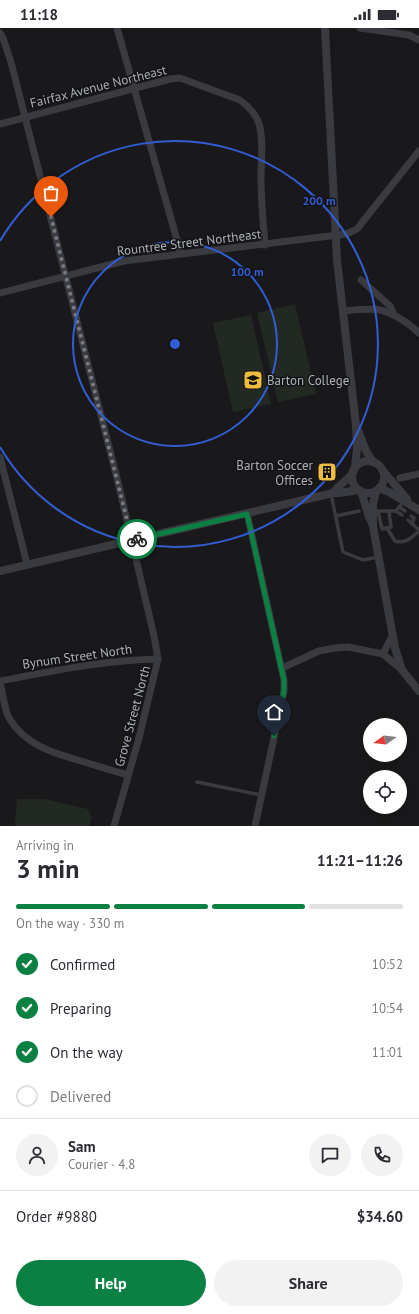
<!DOCTYPE html>
<meta charset="utf-8">
<style>
:root{--surface:#fff;--page:#f2f2f3;--text:#2b2b33;--muted:#7c7c81;--line:#e1e1e2;--accent:#0b8043}
body{margin:0;font-family:"PT Sans",sans-serif;background:var(--page);color:var(--text);height:100vh;display:flex;flex-direction:column;font-size:15px;white-space:nowrap}
*{box-sizing:border-box;margin:0}
p{font-size:13px;color:var(--muted)}
.icon{flex:none;width:22px;height:22px;fill:none;stroke:currentColor;stroke-width:2;stroke-linecap:round;stroke-linejoin:round}
.map{position:relative;height:798px;overflow:hidden}
.drawer{display:flex;flex-direction:column;background:var(--surface);flex:1}
.drawer>*{flex:none}
.needle{width:26px;rotate:256deg}
.tools{position:absolute;left:363px;top:690px;display:grid;gap:8px}
.tools a{display:grid;place-items:center;width:44px;height:44px;border-radius:50%;background:var(--surface);box-shadow:0 2px 10px #0003;font-size:20px}
.pin{position:absolute;display:grid;place-items:center;width:34px;height:34px;color:#fff;margin:-41px -17px;border-radius:50% 50% 50% 0;rotate:-45deg;box-shadow:0 0 4px #0007}
.pin .icon{rotate:45deg}
.courier{position:absolute;display:grid;place-items:center;width:40px;height:40px;margin:-20px;border:3px solid #0b8043;border-radius:50%;background:#fff;color:#222;box-shadow:0 1px 5px #0007}
.head em{font-style:normal;font-weight:800}
.head div{display:flex;flex-direction:column-reverse}
.head{display:flex;align-items:center;justify-content:space-between;height:68px;padding:0 16px}
h1{font-size:26px;font-weight:800;line-height:30px}
.bar{display:grid;grid-template-columns:repeat(4,1fr);gap:6px 4px;align-content:center;height:48px;padding:0 16px}
.bar i{height:5px;border-radius:3px;background:var(--line)}
.bar .selected{background:var(--accent)}
.bar p{grid-column:span 4}
.line{display:flex;align-items:center;gap:10px;padding:0 16px;border-top:1px solid var(--line)}
.line div{flex:1}
.round{display:grid;place-items:center;flex:none;width:42px;height:42px;border-radius:21px;background:var(--page)}
ol{padding:0 16px;list-style:none}
li{display:flex;align-items:center;gap:12px;height:44px}
li p{margin-inline-start:auto}
li .icon{padding:4px;border-radius:50%;background:var(--accent);color:#fff;stroke-width:4}
li:last-child{color:var(--muted)}
li i{width:22px;height:22px;border:2px solid var(--line);border-radius:50%}
.button{display:flex;gap:8px;margin-top:auto;padding:8px 16px}
.button a{flex:1;height:46px;border-radius:24px;background:var(--accent);color:#fff;font-size:16px;font-weight:800;line-height:46px;text-align:center}
.button a+a{background:var(--page);color:var(--text)}
.status{display:flex;justify-content:space-between;align-items:center;height:28px;padding:0 20px;background:var(--surface);direction:ltr}
.status svg{height:11px;fill:currentColor}
.map>svg:first-child{display:block}
.green{fill:#212922}
.lines{fill:none;stroke-linecap:round;stroke-linejoin:round}
.service{stroke:#3a3b40;stroke-width:3.5}
.minor{stroke:#3a3b40;stroke-width:7}
.tertiary{stroke:#3a3b40;stroke-width:8}
.done{stroke:#797b82;stroke-width:4;stroke-dasharray:0 7.2}
.route{stroke:#0b8043;stroke-width:5}
.ring{fill:none;stroke:#325dd4;stroke-width:2}
.labels{text-anchor:middle;stroke-width:3;stroke-linejoin:round;paint-order:stroke}
.street-label{font-size:13px;fill:#acb0ba;stroke:#141416}
.poi-label{font-size:13px;fill:#acb0ba;stroke:#141416;text-anchor:start}
.centre{fill:#325dd4;stroke:#141416;stroke-width:2}
.ring-label{font-size:12px;text-anchor:middle;font-weight:bold;fill:#325dd4;stroke:#141416;stroke-width:3;stroke-linejoin:round;paint-order:stroke}
</style>
<div class="status"><b>11:18</b><svg viewBox="0 0 49 12"><path d="M0 12V9h3v3zM5 12V6h3v6zM10 12V3h3v9zM15 12V0h3v12zM26 1h20v11H26zM47 4h2v5h-2z"/></svg></div>
<div class="map">
<svg width="419" height="798" viewBox="0 0 419 798">
<rect width="100%" height="100%" fill="#19191b"/>
<g class="green">
<polygon points="295,276 316,366 278,374 257,285"/>
<polygon points="251,287 271,376 233,384 213,295"/>
<polygon points="17,771 44,771 88,781 92,790 89,798 15,798"/>
</g>
<g class="lines">
<g class="service">
<polyline points="331,466 343,524 363,532 378,529"/>
<polyline points="399,479 405,483"/>
<polyline points="377,483 396,483 404,473"/>
<polyline points="378,483 382,501 391,499 389,484"/>
<polyline points="396,483 402,487"/>
<polyline points="336,488 359,483"/>
<polyline points="411,488 414,490 412,496"/>
<polyline points="408,492 419,502"/>
<path d="M387 500 395 513C405 516 411 510 419 503"/>
<polyline points="197,754 261,767"/>
</g>
<g class="minor">
<polyline points="117,0 181,226"/>
<polyline points="360,0 409,7 419,12"/>
<polyline points="0,5 3,10 11,34 118,454 154,608 158,631 139,710 114,798"/>
<path d="M0 96 170 51 180 50 240 72C248 78 256 86 259 96 264 113 261 132 261 149 261 171 263 194 265 217"/>
<polyline points="361,252 390,278 394,287"/>
<polyline points="0,265 124,233 346,206 357,201 419,123"/>
<path d="M343 283C353 282 364 281 375 281 390 283 408 294 419 305"/>
<polyline points="0,429 27,536"/>
<polyline points="400,450 419,446"/>
<polyline points="247,485 284,652 284,663 255,798"/>
<polyline points="383,626 392,608"/>
<polyline points="282,640 319,623 335,620 348,619 383,626 402,642"/>
<path d="M0 653C53 643 105 632 158 631"/>
<path d="M0 654C3 666 4 680 9 690 25 717 53 725 81 733 97 738 113 743 128 747"/>
</g>
<g class="tertiary">
<polyline points="325,0 337,232 356,397 357,421 355,440"/>
<polyline points="358,402 366,423 373,434"/>
<circle cx="368" cy="449" r="16"/>
<polyline points="384,444 407,471"/>
<polyline points="379,460 389,464 419,482"/>
<polyline points="361,463 369,489 373,498 395,620 402,642 419,663"/>
<path d="M333 465C338 457 347 453 353 445"/>
<polyline points="373,497 373,476 376,463"/>
<polyline points="0,543 333,465 339,465 359,462"/>
</g>
</g>
<g class="lines">
<polyline class="done" points="51,189 132,512 137,511"/>
<polyline class="route" points="137,511 247,486 284,652 284,663 274,708"/>
</g>
<g class="ring">
<circle cx="175" cy="316" r="102"/>
<path d="M0 213A203 203 0 1 1 0 419"/>
</g>
<defs>
<g id="university-square" transform="scale(1)"><rect x="-9" y="-9" width="18" height="18" rx="4" fill="#eebc3e" stroke="#141416"/><path d="M0-5L7-2L0 1L-7-2ZM-4 1L0 2.5L4 1V4Q0 6-4 4Z" fill="#111"/></g>
<g id="building-square" transform="scale(1)"><rect x="-9" y="-9" width="18" height="18" rx="4" fill="#eebc3e" stroke="#141416"/><path d="M-4-6H4V6H1V3H-1V6H-4ZM-2.5-4.3h1.7v1.8h-1.7ZM.8-4.3h1.7v1.8H.8ZM-2.5-1h1.7V.8h-1.7ZM.8-1h1.7V.8H.8Z" fill="#111"/></g>
</defs>
<g fill-rule="evenodd">
<use href="#university-square" x="253" y="352"/>
<use href="#building-square" x="327" y="444"/>
</g>
<g class="labels">
<g class="street-label">
<text transform="translate(98 58) rotate(-14)" y="5">Fairfax Avenue Northeast</text>
<text transform="translate(189 214) rotate(-7)" y="5">Rountree Street Northeast</text>
<text transform="translate(77 628) rotate(-8)" y="5">Bynum Street North</text>
<text transform="translate(132 688) rotate(-75)" y="5">Grove Street North</text>
</g>
<g class="poi-label">
<text x="267" y="357">Barton College</text>
<text x="313" y="442" text-anchor="end">Barton Soccer<tspan x="313" dy="15">Offices</tspan></text>
</g>
</g>
<circle cx="175" cy="316" r="6" class="centre"/>
<g class="ring-label">
<text x="319" y="177">200 m</text>
<text x="247" y="248">100 m</text>
</g>
</svg>
<div class="tools">
<a><svg class="needle" viewBox="-14 -14 28 28"><path d="M0-13l5 13h-10z" fill="#e53935"/><path d="M0 13l5-13h-10z" fill="#7c7c81"/></svg></a>
<a><svg class="icon" aria-label="locate" viewBox="0 0 24 24"><circle cx="12" cy="12" r="6"/><path d="M12 2v4M12 18v4M2 12h4M18 12h4"/></svg></a>
</div>
<div class="pin" style="left:51px;top:189px;background:#ea580c"><svg class="icon" aria-label="bag" viewBox="0 0 24 24"><path d="M5 8h14l-1 12H6zM9 8a3 3 0 0 1 6 0"/></svg></div>
<div class="pin" style="left:274px;top:708px;background:#1f2937"><svg class="icon" aria-label="home" viewBox="0 0 24 24"><path d="M3 11l9-7 9 7M6 9v11h12V9"/></svg></div>
<div class="courier" style="left:137px;top:511px"><svg class="icon" aria-label="bike" viewBox="0 0 24 24"><circle cx="6" cy="16" r="4"/><circle cx="18" cy="16" r="4"/><path d="M6 16l4-8h5l3 8M10 8l3 8H6M13 5h3"/></svg></div>
</div>
<section class="drawer">
<div class="head"><div><h1>3 min</h1><p>Arriving in</p></div><em>11:21–11:26</em></div>
<div class="bar"><i class="selected"></i><i class="selected"></i><i class="selected"></i><i></i><p>On the way · 330 m</p></div>
<ol>
<li><svg class="icon" aria-label="check" viewBox="0 0 24 24"><path d="M5 12l5 5 9-10"/></svg>Confirmed<p>10:52</p></li>
<li><svg class="icon" aria-label="check" viewBox="0 0 24 24"><path d="M5 12l5 5 9-10"/></svg>Preparing<p>10:54</p></li>
<li><svg class="icon" aria-label="check" viewBox="0 0 24 24"><path d="M5 12l5 5 9-10"/></svg>On the way<p>11:01</p></li>
<li><i></i>Delivered</li>
</ol>
<div class="line" style="height:72px"><a class="round"><svg class="icon" aria-label="person" viewBox="0 0 24 24"><circle cx="12" cy="8" r="4"/><path d="M4 21q1-7 8-7t8 7"/></svg></a><div><b>Sam</b><p>Courier · 4.8</p></div><a class="round"><svg class="icon" aria-label="chat" viewBox="0 0 24 24"><path d="M4 5h16v11H9l-5 4z"/></svg></a><a class="round"><svg class="icon" aria-label="phone" viewBox="0 0 24 24"><path d="M5 4h4l2 5-3 2q2 4 5 5l2-3 5 2v4C11 20 4 13 5 4z"/></svg></a></div>
<div class="line" style="height:52px"><div>Order #9880</div><b>$34.60</b></div>
<div class="button"><a>Help</a><a>Share</a></div>
</section>
